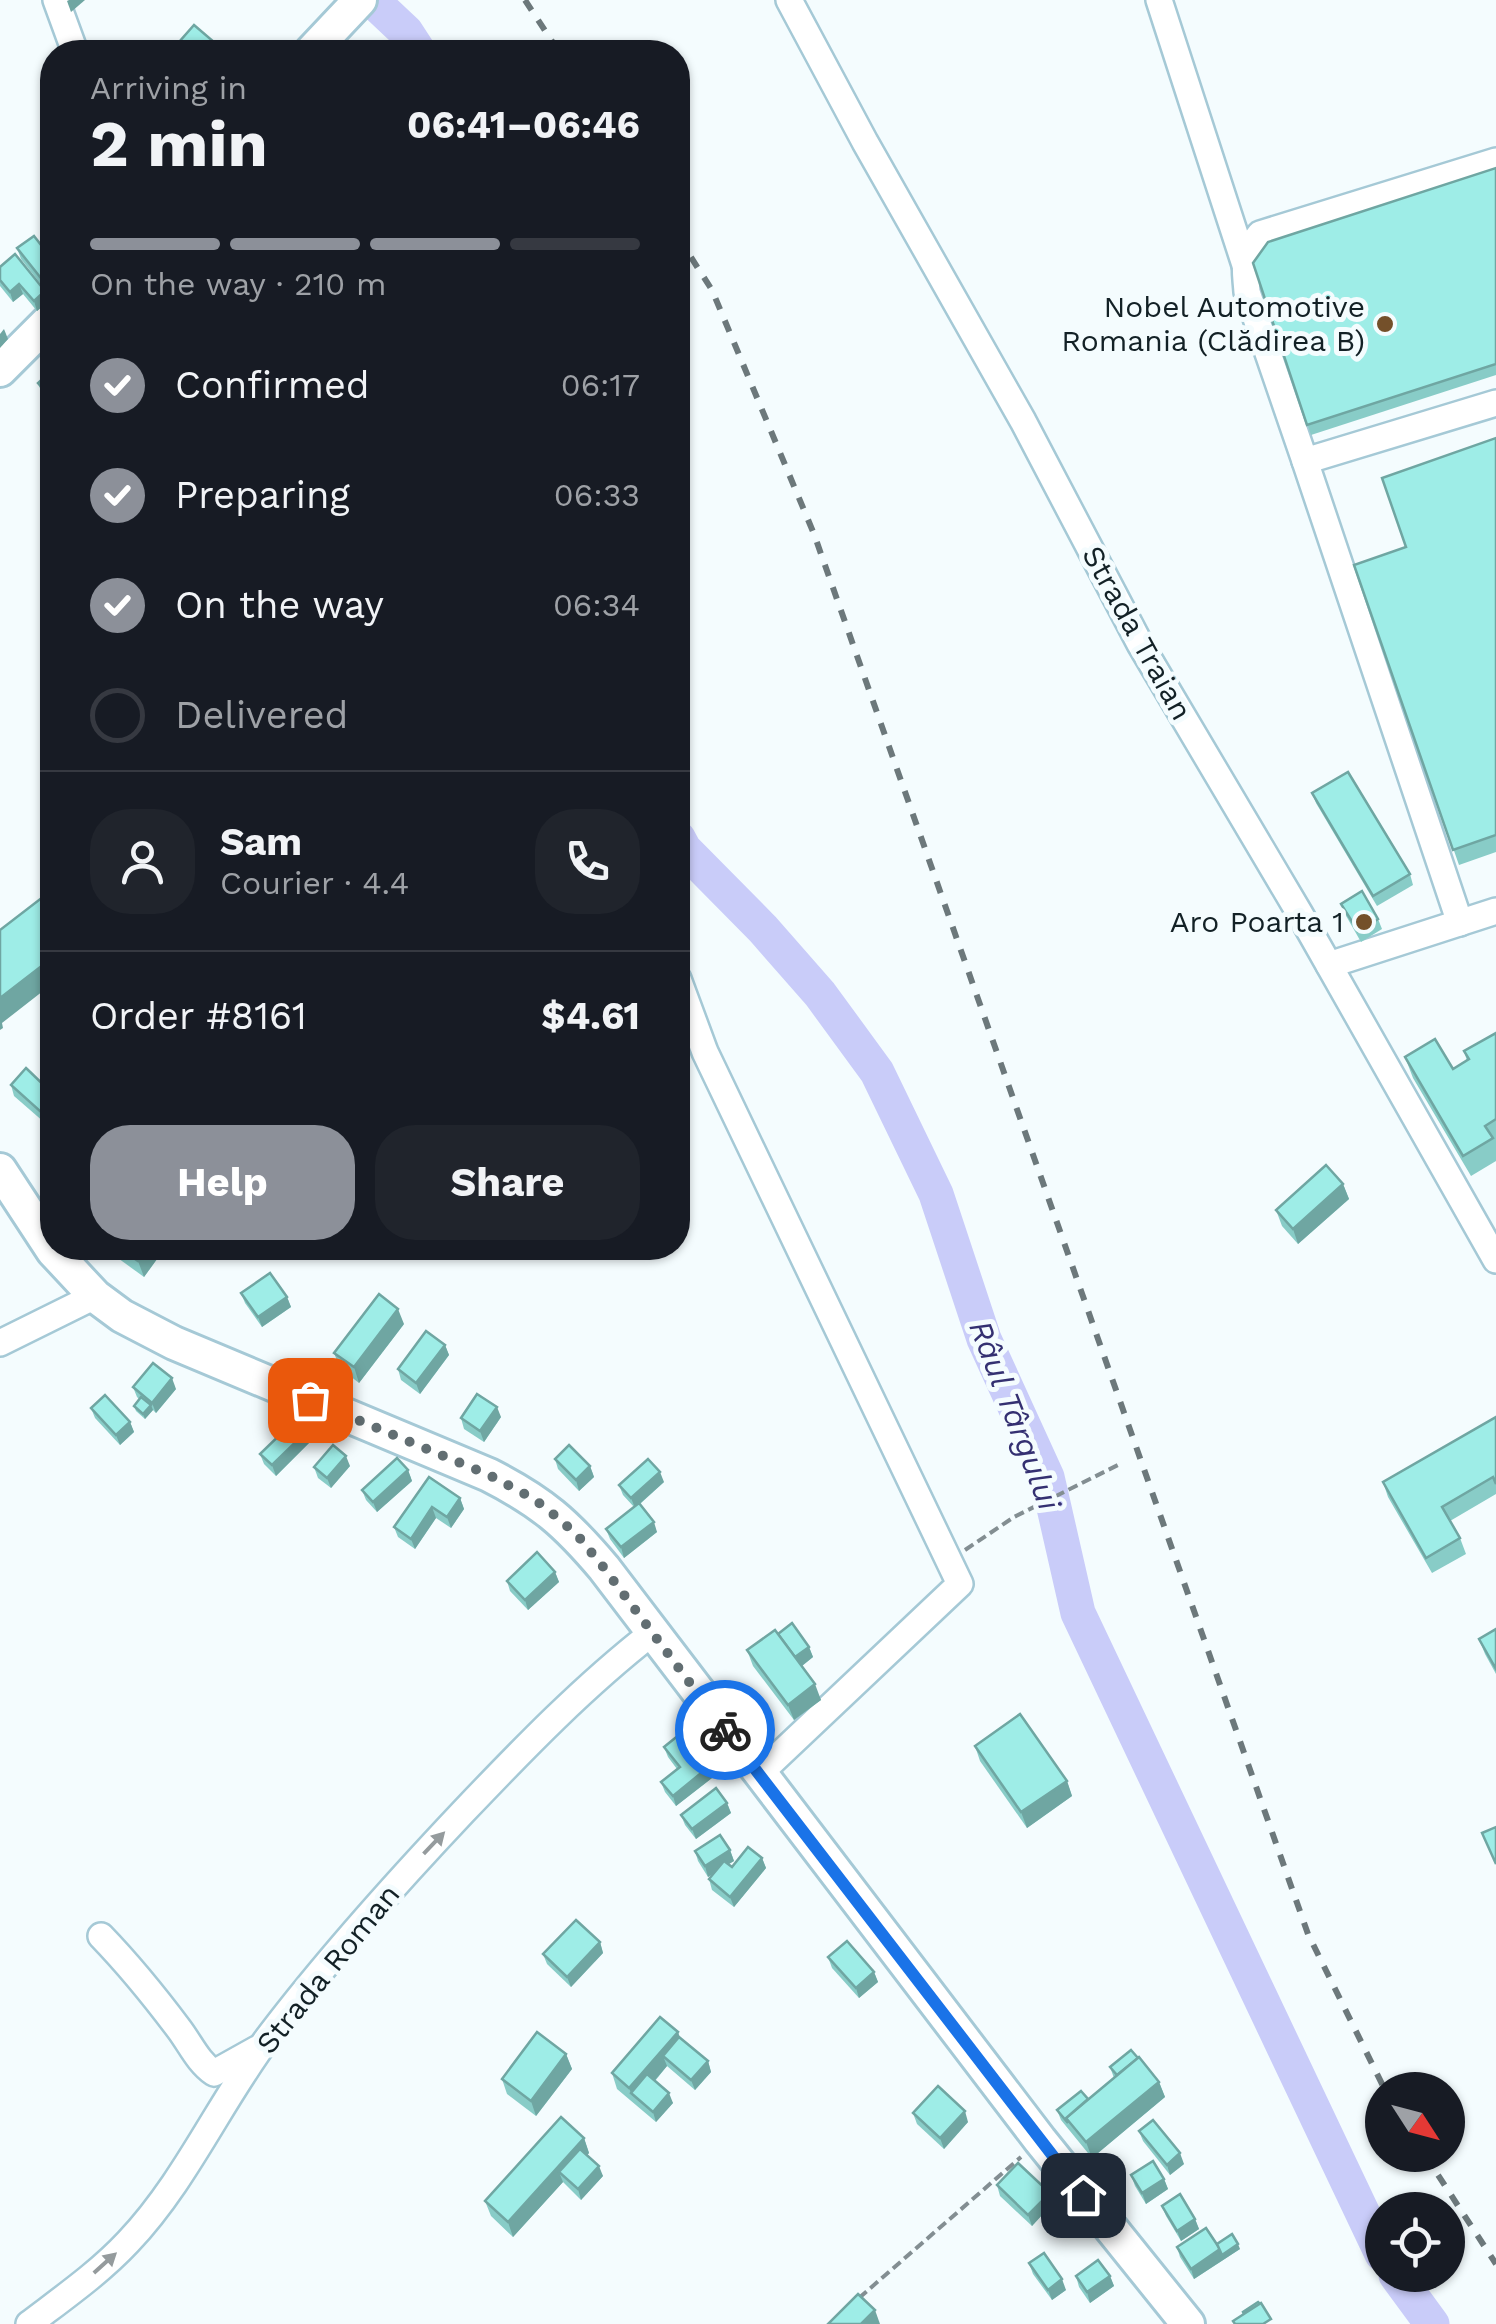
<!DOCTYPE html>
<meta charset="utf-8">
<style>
:root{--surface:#171b24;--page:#20242c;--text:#f1f3f6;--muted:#9ea1a6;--line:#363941;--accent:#8c9099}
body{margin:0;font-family:"Work Sans",sans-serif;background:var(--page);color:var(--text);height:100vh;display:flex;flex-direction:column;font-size:38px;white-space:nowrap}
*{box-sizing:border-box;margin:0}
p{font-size:32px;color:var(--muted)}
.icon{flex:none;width:55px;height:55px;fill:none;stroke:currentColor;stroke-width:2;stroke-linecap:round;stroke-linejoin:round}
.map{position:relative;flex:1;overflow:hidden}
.sheet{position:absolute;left:40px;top:40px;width:650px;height:1220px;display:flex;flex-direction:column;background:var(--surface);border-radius:40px;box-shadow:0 2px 8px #0004}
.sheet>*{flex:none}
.needle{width:65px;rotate:126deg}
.buttons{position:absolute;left:1365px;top:2072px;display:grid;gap:20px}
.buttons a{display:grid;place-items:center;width:100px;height:100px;border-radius:50%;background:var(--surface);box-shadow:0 2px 8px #0004;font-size:50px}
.pin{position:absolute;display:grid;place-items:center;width:85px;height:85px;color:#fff;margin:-42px;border-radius:20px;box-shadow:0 5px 15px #0006}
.courier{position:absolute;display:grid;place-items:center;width:100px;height:100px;margin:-50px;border:8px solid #1a73e8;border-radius:50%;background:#fff;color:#222;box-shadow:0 2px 12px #0007}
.head em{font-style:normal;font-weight:700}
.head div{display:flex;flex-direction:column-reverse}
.head{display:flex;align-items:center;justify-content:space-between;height:170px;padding:0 50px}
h1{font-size:65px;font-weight:700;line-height:75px}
.bar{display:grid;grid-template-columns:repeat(4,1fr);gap:15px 10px;align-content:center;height:120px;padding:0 50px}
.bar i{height:12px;border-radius:8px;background:var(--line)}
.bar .selected{background:var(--accent)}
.bar p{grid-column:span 4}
.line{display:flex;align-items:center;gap:25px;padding:0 50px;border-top:2px solid var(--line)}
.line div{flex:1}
.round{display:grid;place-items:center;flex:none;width:105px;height:105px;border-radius:40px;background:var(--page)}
ol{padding:0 50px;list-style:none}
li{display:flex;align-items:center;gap:30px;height:110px}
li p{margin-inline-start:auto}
li .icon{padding:10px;border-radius:50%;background:var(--accent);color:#fff;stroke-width:4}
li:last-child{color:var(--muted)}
li i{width:55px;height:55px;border:5px solid var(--line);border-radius:50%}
.action{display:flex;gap:20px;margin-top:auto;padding:20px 50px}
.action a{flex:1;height:115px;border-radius:40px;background:var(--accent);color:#fff;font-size:40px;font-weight:700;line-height:115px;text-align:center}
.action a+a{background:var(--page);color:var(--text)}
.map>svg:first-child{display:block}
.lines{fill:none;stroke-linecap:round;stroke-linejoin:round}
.river{stroke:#c9ccf9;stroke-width:35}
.minor-casing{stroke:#a5c9d6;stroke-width:30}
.major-casing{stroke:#a5c9d6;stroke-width:38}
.path{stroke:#838e92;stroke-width:4;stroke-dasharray:10 5;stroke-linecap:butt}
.minor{stroke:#fff;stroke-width:25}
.major{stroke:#fff;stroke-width:32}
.rail{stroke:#6c787b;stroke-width:6;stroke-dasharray:12 12;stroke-linecap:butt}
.wall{fill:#88ccc7}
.shaded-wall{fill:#6fa6a2}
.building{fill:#9eede7;stroke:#6fa6a2;stroke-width:2.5}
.oneway{fill:#959b9d}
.done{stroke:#626e72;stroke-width:10;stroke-dasharray:0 18}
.route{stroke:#1a73e8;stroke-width:12}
.poi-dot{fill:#74502a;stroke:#f4fcfe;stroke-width:4}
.labels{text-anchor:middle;stroke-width:10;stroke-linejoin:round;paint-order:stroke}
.poi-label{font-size:30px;fill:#132126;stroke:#f4fcfe;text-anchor:end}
.street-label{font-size:30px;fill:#132126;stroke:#f4fcfe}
.water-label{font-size:32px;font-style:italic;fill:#343071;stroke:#f4fcfe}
</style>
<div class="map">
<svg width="1496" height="2324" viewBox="0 0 1496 2324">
<rect width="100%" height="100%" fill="#f4fcfe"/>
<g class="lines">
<g class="river">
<polyline points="372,0 406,32 419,52"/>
<polyline points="678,838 684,849 763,929 820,994 877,1072 936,1194 984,1339 1047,1477 1078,1613 1382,2254"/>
<polyline points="1396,2275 1432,2324"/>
</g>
<g class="minor-casing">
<g id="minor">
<polyline points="56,0 75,52"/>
<polyline points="789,0 865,142 1023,421 1140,644 1300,914 1496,1260"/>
<polyline points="1159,0 1245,265"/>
<path d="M1305 461 1247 292C1245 265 1241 257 1260 234L1496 161"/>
<polyline points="1460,923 1305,461 1496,403"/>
<polyline points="1329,965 1496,911"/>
<polyline points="678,979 705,1052 960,1584 759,1774"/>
<polyline points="0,1343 95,1296"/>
<path d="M101 1936C129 1965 155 1997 179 2029 191 2045 198 2062 214 2073L257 2049"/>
<path d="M29 2324C63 2298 99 2273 128 2242 186 2181 220 2101 270 2035 330 1956 396 1883 464 1811 524 1748 584 1686 652 1633"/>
</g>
</g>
<g class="major-casing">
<g id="major">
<polyline points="311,52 360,0"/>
<polyline points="0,370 52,318"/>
<path d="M0 1170 53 1251 95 1296 122 1316 174 1343 489 1475C542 1502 566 1523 604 1568L1040 2140 1188 2324"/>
</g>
</g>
<g class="path">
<polyline points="965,1550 1014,1517 1120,1464"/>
<polyline points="859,2298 1021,2157"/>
</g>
<use href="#minor" class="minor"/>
<use href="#major" class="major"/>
<g class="rail">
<polyline points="525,0 559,52"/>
<polyline points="678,237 712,290 814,534 1308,1934 1385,2090"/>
<polyline points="1425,2155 1496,2264"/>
</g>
</g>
<g class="wall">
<polygon points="1496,168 1496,375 1311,435 1253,263"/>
<polygon points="34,236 43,287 21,259 17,248"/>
<polygon points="0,267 45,291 49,301 37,311 23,294 13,302 0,286"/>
<polygon points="52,370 52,408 44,399 38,383"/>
<polygon points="1496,438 1496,852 1459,865 1354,565 1406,547"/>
<polygon points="1312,793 1410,874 1413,885 1377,906 1316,803"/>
<polygon points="1341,904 1378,919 1382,929 1361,942 1345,914"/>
<polygon points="1496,1033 1496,1161 1471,1176 1413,1078 1405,1057 1453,1069 1467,1061 1464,1051"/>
<polygon points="11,1085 52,1093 52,1114 45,1123 14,1096"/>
<polygon points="1343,1184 1349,1199 1298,1244 1282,1226 1276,1210"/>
<polygon points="104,1248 165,1248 144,1277"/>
<polygon points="241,1293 287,1297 291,1307 262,1327 245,1303"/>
<polygon points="404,1324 359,1383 340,1368 334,1353"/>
<polygon points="445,1345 449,1355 420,1394 401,1380 398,1369"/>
<polygon points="133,1387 176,1389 156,1413 153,1410 145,1419 136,1411 134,1406 140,1400 137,1397"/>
<polygon points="91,1408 130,1422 134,1432 120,1445 95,1418"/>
<polygon points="501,1417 484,1442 464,1429 461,1418"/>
<polygon points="1496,1417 1496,1494 1450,1521 1460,1538 1466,1554 1432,1573 1388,1497 1383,1482"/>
<polygon points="305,1433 309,1443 276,1476 264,1464 260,1454"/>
<polygon points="555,1459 590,1466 594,1477 579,1491 558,1469"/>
<polygon points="350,1466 331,1488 318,1478 314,1467"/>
<polygon points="408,1470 412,1481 377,1512 366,1500 362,1490"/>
<polygon points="429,1477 460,1498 464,1509 451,1528 436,1518 415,1549 398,1537 394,1527"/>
<polygon points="664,1482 640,1504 657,1532 624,1558 610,1539 606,1529 634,1507 623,1495 619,1485"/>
<polygon points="555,1572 559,1582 528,1610 510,1591 507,1581"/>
<polygon points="1496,1629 1496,1674 1485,1654 1479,1639"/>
<polygon points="778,1634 809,1647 813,1657 802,1666 821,1700 794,1720 753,1666 747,1650"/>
<polygon points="975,1746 1067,1781 1072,1796 1027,1828 980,1761"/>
<polygon points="664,1747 717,1760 721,1771 676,1806 665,1792 661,1782 677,1769 668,1757"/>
<polygon points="727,1803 731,1813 696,1839 685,1825 681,1815"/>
<polygon points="730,1850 734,1861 728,1864 732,1867 762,1858 766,1868 734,1907 712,1890 709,1879 713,1874 708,1877 698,1861 695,1851"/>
<polygon points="600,1942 603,1953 571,1987 547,1964 543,1954"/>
<polygon points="828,1957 874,1972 878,1982 859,1998 832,1968"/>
<polygon points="678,2032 679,2037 708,2061 711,2072 695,2090 667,2066 655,2081 673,2103 656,2122 617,2089 612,2073"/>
<polygon points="566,2054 572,2069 536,2116 507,2094 502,2079"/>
<polygon points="1110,2067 1159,2082 1165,2097 1092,2158 1061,2120 1057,2110 1088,2099 1114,2078"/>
<polygon points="913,2113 968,2122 944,2149 917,2124"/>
<polygon points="1139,2131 1184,2164 1170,2175 1143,2141"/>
<polygon points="584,2138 589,2153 587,2155 603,2176 581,2200 563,2182 513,2237 491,2216 485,2201"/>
<polygon points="1131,2175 1164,2179 1168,2189 1146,2204 1135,2186"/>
<polygon points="997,2185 1050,2193 1053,2203 1032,2226 1000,2196"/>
<polygon points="1162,2206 1195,2219 1199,2229 1181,2241 1166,2216"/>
<polygon points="1217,2244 1240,2249 1194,2279 1180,2257 1177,2247"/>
<polygon points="1029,2263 1066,2290 1052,2300 1033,2274"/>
<polygon points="1076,2276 1110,2276 1114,2286 1090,2303 1079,2287"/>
</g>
<g class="shaded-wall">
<polygon points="69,0 85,0 71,12 67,1"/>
<polygon points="214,42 217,52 205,52"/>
<polygon points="52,267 52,280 43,287 40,277"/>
<polygon points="19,284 23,294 13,302 10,292"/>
<polygon points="45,291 49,301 37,311 34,301"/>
<polygon points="4,329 8,339 0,348 0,334"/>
<polygon points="52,958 52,984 2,1023 3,1028 0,1030 0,998"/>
<polygon points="52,1099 52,1114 45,1123 41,1112"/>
<polygon points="1343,1184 1349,1199 1298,1244 1293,1229"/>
<polygon points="148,1248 165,1248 144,1277 138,1261"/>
<polygon points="287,1297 291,1307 262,1327 258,1317"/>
<polygon points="398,1309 404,1324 359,1383 354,1367"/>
<polygon points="445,1345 449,1355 420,1394 416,1383"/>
<polygon points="172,1378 176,1389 156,1413 152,1403"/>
<polygon points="151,1405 153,1410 145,1419 143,1414"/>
<polygon points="497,1407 501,1417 484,1442 480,1431"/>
<polygon points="130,1422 134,1432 120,1445 116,1435"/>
<polygon points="305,1433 309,1443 276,1476 272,1465"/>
<polygon points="346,1456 350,1466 331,1488 327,1478"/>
<polygon points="590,1466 594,1477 579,1491 576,1480"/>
<polygon points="408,1470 412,1481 377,1512 373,1502"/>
<polygon points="660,1472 664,1482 635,1508 631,1498"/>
<polygon points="460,1498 464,1509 451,1528 447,1517"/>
<polygon points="432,1507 436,1518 415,1549 411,1539"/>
<polygon points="654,1522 657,1532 624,1558 621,1547"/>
<polygon points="555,1572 559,1582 528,1610 525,1600"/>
<polygon points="809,1647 813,1657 798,1669 794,1658"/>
<polygon points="815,1684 821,1700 794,1720 788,1705"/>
<polygon points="717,1760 721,1771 676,1806 673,1796"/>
<polygon points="1067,1781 1072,1796 1027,1828 1021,1812"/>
<polygon points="727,1803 731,1813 696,1839 692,1829"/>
<polygon points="730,1850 734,1861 708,1877 705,1866"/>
<polygon points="762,1858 766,1868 734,1907 730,1897"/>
<polygon points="600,1942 603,1953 571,1987 567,1977"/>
<polygon points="874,1972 878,1982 859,1998 856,1988"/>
<polygon points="678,2032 683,2047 663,2056 667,2066 638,2100 631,2093 629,2088"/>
<polygon points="566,2054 572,2069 536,2116 531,2101"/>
<polygon points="708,2061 711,2072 695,2090 691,2080"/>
<polygon points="1159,2082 1165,2097 1092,2158 1086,2142"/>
<polygon points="669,2093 673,2103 656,2122 653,2112"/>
<polygon points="965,2111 968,2122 944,2149 940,2138"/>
<polygon points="584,2138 589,2153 566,2179 559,2172 563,2182 513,2237 508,2222"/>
<polygon points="1180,2153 1184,2164 1170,2175 1167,2165"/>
<polygon points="599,2166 603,2176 581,2200 578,2189"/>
<polygon points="1164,2179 1168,2189 1146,2204 1142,2193"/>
<polygon points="1050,2193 1053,2203 1032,2226 1028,2215"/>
<polygon points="1195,2219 1199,2229 1181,2241 1177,2231"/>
<polygon points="1238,2244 1240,2249 1194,2279 1191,2269 1220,2249"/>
<polygon points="1110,2276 1114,2286 1090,2303 1087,2292"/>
<polygon points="1062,2279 1066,2290 1052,2300 1048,2290"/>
<polygon points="875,2310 880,2324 861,2324"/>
</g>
<g class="building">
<polygon points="194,25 214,42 205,52 175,52 172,50"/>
<polygon points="1496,168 1496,364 1307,425 1253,263 1268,242"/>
<polygon points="34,236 52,259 52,267 40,277 17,248"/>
<polygon points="15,254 45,291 34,301 19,284 10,292 0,280 0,267"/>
<polygon points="52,370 52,399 38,383"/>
<polygon points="1496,438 1496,835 1453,850 1354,565 1406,547 1382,478"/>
<polygon points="52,598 52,610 47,604"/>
<polygon points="1348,772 1410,874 1373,896 1312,793"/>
<polygon points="52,890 52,958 0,998 0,930"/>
<polygon points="1362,891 1378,919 1358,931 1341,904"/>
<polygon points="1496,1033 1496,1119 1485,1126 1493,1138 1463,1156 1405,1057 1435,1039 1453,1069 1469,1059 1464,1051"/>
<polygon points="26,1068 52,1093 52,1099 41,1112 11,1085"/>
<polygon points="1326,1165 1343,1184 1293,1229 1276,1210"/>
<polygon points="119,1248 148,1248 138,1261"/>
<polygon points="270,1273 287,1297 258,1317 241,1293"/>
<polygon points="379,1294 398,1309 354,1367 334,1353"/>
<polygon points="426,1331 445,1345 416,1383 398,1369"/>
<polygon points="153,1363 172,1378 152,1403 133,1387"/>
<polygon points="477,1394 497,1407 480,1431 461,1418"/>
<polygon points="105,1395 130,1422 116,1435 91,1408"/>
<polygon points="141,1397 151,1405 143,1414 134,1406"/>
<polygon points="1496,1417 1496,1484 1493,1477 1442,1507 1460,1538 1426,1558 1383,1482"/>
<polygon points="294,1421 305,1433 272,1465 260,1454"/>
<polygon points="333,1445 346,1456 327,1478 314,1467"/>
<polygon points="569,1445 590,1466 576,1480 555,1459"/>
<polygon points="397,1458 408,1470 373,1502 362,1490"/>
<polygon points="648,1459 660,1472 631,1498 619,1485"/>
<polygon points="429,1477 460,1498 447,1517 432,1507 411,1539 394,1527"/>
<polygon points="639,1503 654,1522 621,1547 606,1529"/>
<polygon points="537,1552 555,1572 525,1600 507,1581"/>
<polygon points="792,1623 809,1647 795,1657 778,1634"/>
<polygon points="1496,1629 1496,1669 1479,1639"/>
<polygon points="775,1630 815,1684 788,1705 747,1650"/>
<polygon points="1020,1714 1067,1781 1021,1812 975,1746"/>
<polygon points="690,1726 717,1760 673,1796 661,1782 680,1767 664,1747"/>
<polygon points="716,1788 727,1803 692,1829 681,1815"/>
<polygon points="1496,1827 1496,1864 1482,1833"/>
<polygon points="720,1835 730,1850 705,1866 695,1851"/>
<polygon points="748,1847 762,1858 730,1897 709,1879 724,1861 732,1867"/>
<polygon points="576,1920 600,1942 567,1977 543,1954"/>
<polygon points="847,1941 874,1972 856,1988 828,1957"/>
<polygon points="660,2017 678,2032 629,2088 612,2073"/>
<polygon points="537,2032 566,2054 531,2101 502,2079"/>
<polygon points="679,2037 708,2061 691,2080 663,2056"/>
<polygon points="1131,2050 1138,2058 1117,2075 1110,2067"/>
<polygon points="1139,2057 1159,2082 1086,2142 1066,2118"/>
<polygon points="647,2074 669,2093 653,2112 631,2093"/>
<polygon points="938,2086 965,2111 940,2138 913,2113"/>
<polygon points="1081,2091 1088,2099 1066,2118 1068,2123 1057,2110"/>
<polygon points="561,2117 584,2138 508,2222 485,2201"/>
<polygon points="1153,2120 1180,2153 1167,2165 1139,2131"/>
<polygon points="580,2149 599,2166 578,2189 559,2172"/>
<polygon points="1153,2161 1164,2179 1142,2193 1131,2175"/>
<polygon points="1018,2163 1050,2193 1028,2215 997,2185"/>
<polygon points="1180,2194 1195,2219 1177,2231 1162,2206"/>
<polygon points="1206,2228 1220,2249 1191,2269 1177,2247"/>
<polygon points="1232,2234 1238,2244 1222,2255 1217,2244"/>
<polygon points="1044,2253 1062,2279 1048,2290 1029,2263"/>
<polygon points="1098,2260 1110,2276 1087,2292 1076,2276"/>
<polygon points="858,2294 875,2310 861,2324 828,2324"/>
<polygon points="1258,2302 1260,2304 1244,2314 1243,2312"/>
<polygon points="1261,2303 1271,2319 1263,2324 1235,2324 1233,2321"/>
</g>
<defs><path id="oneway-solid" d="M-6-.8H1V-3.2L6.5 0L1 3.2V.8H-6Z" transform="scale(2.5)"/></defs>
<g class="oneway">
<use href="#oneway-solid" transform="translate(434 1843) rotate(-46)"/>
<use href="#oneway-solid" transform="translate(105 2263) rotate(-42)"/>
</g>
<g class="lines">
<polyline class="done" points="310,1400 489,1475 534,1499 558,1518 578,1536 604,1568 725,1730"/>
<polyline class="route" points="725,1730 1083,2195"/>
</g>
<g class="poi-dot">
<circle cx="1385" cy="324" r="10"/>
<circle cx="1364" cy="922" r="10"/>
</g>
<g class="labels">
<g class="poi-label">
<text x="1365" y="317">Nobel Automotive<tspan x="1365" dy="34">Romania (Clădirea B)</tspan></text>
<text x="1344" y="932">Aro Poarta 1</text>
</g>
<g class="street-label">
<text transform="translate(1137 633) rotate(61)" y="10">Strada Traian</text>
<text transform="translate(328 1969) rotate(-51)" y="10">Strada Roman</text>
</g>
<g class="water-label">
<text transform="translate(1015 1415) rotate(69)" y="11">Râul Târgului</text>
</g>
</g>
</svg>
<div class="buttons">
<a><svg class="needle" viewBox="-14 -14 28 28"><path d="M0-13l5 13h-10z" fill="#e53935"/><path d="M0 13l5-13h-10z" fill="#9ea1a6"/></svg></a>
<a><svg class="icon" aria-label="locate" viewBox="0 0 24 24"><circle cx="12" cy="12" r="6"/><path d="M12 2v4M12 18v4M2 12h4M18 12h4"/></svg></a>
</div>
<div class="pin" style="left:310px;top:1400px;background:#ea580c"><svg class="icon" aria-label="bag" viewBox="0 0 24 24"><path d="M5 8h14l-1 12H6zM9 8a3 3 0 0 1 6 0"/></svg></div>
<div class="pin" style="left:1083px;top:2195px;background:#1f2937"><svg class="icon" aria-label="home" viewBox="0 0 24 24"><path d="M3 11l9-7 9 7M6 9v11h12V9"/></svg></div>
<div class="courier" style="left:725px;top:1730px"><svg class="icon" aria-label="bike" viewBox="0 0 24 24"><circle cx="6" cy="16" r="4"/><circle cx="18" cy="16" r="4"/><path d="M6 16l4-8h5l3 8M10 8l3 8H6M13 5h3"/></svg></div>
<section class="sheet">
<div class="head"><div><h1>2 min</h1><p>Arriving in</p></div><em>06:41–06:46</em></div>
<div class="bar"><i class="selected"></i><i class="selected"></i><i class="selected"></i><i></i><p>On the way · 210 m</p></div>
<ol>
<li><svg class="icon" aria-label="check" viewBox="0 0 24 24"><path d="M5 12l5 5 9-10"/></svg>Confirmed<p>06:17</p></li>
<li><svg class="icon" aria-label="check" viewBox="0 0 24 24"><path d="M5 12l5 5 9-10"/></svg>Preparing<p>06:33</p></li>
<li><svg class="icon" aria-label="check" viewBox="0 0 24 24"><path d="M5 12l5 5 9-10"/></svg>On the way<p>06:34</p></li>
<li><i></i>Delivered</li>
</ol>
<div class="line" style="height:180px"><a class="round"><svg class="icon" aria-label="person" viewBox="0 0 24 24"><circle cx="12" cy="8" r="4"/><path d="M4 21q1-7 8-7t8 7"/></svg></a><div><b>Sam</b><p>Courier · 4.4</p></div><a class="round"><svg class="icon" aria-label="phone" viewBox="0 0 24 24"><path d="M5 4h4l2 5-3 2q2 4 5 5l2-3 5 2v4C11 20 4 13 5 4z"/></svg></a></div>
<div class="line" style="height:130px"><div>Order #8161</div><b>$4.61</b></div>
<div class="action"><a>Help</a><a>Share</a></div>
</section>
</div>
